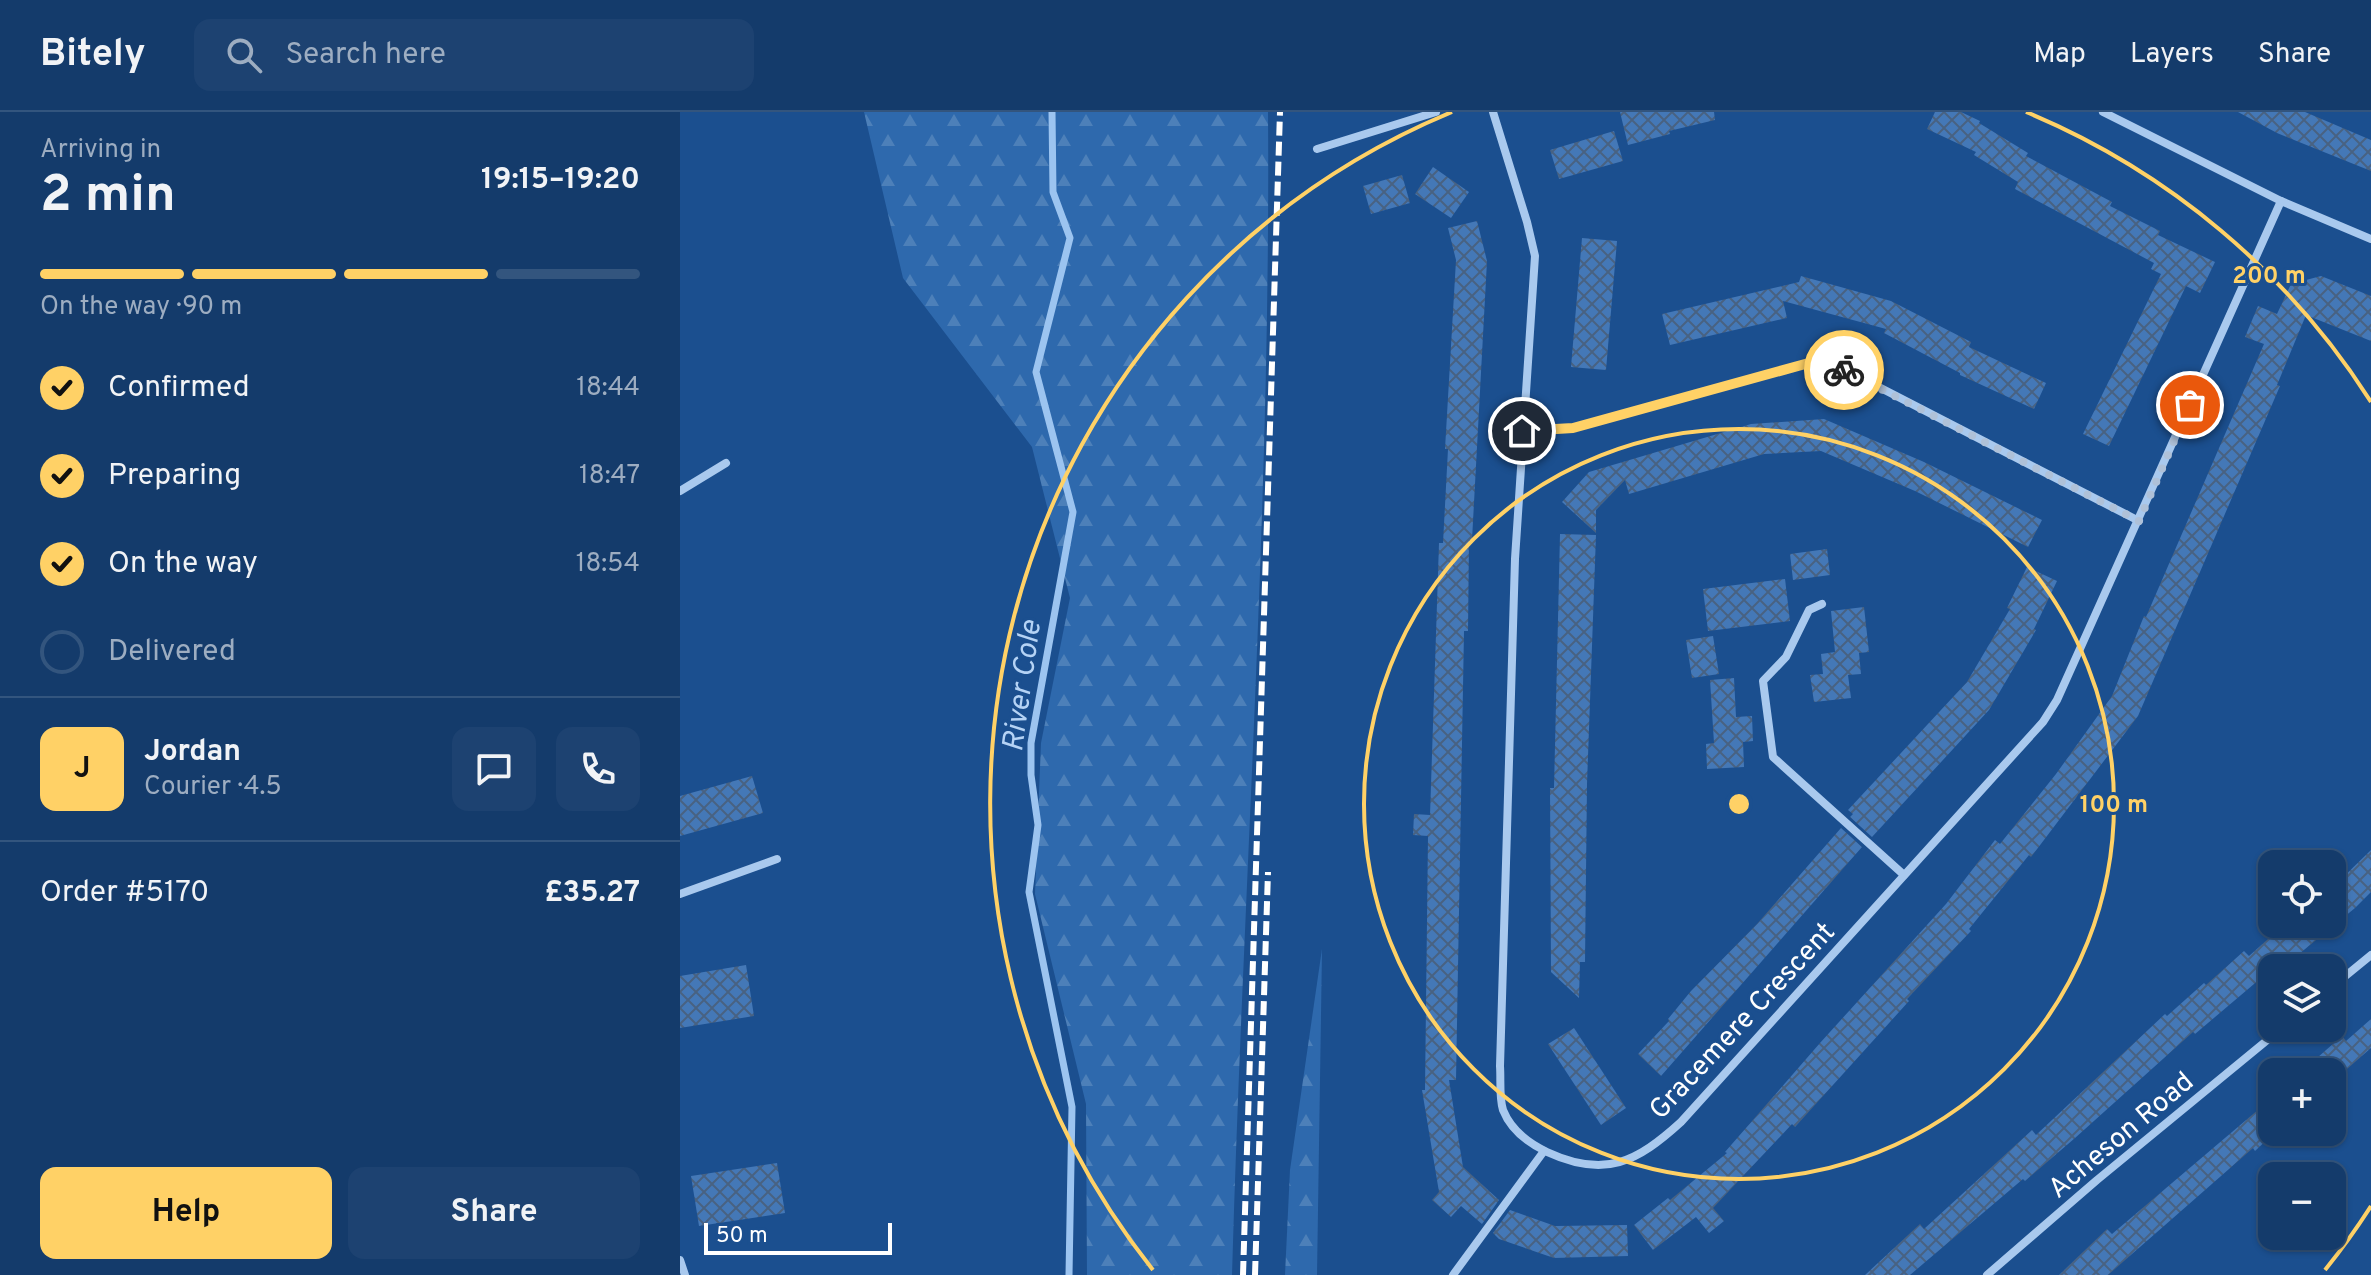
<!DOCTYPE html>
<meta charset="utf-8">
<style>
:root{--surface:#143b6b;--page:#1d4271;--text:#f1f3f6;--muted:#9dadc1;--line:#33557e;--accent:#ffd166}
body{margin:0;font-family:Overpass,sans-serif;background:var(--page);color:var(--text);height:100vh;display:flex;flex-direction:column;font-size:30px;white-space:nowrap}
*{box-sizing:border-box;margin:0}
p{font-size:26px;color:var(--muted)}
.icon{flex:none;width:44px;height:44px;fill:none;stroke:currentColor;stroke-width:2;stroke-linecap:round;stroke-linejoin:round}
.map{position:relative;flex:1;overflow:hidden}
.details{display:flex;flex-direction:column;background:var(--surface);width:680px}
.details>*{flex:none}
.controls{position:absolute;left:1578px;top:738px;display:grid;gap:16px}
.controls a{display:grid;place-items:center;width:88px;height:88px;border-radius:16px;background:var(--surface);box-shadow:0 2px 6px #0004,0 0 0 2px var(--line);font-size:40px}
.scale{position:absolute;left:24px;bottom:20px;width:188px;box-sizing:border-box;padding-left:8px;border:4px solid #fff;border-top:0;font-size:22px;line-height:28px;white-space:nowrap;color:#fff;-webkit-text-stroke:6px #1b4f8f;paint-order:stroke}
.pin{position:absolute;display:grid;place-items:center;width:68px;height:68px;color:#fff;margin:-34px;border:4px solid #fff;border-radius:50%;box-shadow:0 2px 8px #0007}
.courier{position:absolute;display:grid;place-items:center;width:80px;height:80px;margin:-40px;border:6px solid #ffd166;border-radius:50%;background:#fff;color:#222;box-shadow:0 2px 10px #0007}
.headline em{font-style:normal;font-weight:700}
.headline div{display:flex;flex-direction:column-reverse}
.headline{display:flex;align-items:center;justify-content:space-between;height:136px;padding:0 40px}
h1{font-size:52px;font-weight:700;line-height:60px}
.bar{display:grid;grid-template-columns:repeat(4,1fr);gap:12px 8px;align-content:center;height:96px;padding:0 40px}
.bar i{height:10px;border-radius:6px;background:var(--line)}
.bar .current{background:var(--accent)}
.bar p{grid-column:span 4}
.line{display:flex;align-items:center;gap:20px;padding:0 40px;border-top:2px solid var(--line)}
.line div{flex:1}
.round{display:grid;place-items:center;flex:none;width:84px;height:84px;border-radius:16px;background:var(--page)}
ol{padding:0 40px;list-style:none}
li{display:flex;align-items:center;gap:24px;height:88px}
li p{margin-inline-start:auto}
li .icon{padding:8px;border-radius:50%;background:var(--accent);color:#111;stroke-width:4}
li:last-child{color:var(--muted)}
li i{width:44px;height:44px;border:4px solid var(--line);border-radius:50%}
.cta{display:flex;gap:16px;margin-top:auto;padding:16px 40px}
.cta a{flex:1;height:92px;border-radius:16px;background:var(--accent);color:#111;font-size:32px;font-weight:700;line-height:92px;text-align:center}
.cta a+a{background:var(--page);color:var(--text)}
header{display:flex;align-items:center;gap:48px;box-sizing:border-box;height:112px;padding:0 40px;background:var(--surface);border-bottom:2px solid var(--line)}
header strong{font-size:38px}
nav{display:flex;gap:44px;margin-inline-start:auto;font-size:28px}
.search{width:560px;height:72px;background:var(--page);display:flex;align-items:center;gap:20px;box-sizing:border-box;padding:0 28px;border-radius:16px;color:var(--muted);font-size:30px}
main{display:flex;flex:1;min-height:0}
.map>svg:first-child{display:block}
.forest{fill:url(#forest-firs)}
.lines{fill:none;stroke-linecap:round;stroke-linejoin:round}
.stream{stroke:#9cc4f0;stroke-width:7}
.building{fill:url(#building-cross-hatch)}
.minor{stroke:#a9c9ee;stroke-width:8}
.rail{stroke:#fff;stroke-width:6;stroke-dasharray:14 6;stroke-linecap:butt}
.done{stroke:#afc1d8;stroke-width:8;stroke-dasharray:0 14.4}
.route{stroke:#ffd166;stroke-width:10}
.ring{fill:none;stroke:#ffd166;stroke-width:4}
.labels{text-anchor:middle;stroke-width:6;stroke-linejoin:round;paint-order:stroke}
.street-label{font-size:28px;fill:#fff;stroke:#1b4f8f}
.water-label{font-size:30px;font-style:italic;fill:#b5d3f5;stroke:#1b4f8f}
.centre{fill:#ffd166;stroke:#1b4f8f;stroke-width:4}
.ring-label{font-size:24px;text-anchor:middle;font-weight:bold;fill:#ffd166;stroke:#1b4f8f;stroke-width:6;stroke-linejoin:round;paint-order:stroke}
</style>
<header>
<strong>Bitely</strong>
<div class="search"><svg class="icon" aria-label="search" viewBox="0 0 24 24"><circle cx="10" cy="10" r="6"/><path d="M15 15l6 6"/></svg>Search here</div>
<nav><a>Map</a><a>Layers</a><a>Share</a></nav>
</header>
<main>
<section class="details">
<div class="headline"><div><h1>2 min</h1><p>Arriving in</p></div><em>19:15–19:20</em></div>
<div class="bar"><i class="current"></i><i class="current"></i><i class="current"></i><i></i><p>On the way · 90 m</p></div>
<ol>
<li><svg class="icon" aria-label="check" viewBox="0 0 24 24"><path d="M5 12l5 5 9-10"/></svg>Confirmed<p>18:44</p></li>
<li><svg class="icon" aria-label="check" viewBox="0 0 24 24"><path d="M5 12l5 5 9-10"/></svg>Preparing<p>18:47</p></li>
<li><svg class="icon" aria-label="check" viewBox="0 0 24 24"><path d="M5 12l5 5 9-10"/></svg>On the way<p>18:54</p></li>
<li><i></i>Delivered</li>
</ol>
<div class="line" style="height:144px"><b class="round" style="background:var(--accent);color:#111">J</b><div><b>Jordan</b><p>Courier · 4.5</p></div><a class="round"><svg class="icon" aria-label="chat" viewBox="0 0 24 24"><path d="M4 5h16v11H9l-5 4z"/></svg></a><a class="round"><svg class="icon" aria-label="phone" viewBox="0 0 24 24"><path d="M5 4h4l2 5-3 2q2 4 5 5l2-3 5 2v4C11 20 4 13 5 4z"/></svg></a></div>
<div class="line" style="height:104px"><div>Order #5170</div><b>£35.27</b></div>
<div class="cta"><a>Help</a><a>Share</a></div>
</section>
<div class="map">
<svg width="1691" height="1163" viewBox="0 0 1691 1163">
<defs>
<pattern id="forest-firs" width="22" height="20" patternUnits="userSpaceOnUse" patternTransform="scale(2)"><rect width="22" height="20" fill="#2e69ad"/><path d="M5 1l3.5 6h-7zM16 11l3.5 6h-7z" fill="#4d80b9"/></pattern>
<pattern id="building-cross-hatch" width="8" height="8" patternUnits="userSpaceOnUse" patternTransform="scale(2)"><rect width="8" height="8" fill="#4478b7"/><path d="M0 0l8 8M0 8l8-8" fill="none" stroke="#486282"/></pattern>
</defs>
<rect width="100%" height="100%" fill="#1b4f8f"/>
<g class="forest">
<path d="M184 0H588C591 388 563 775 552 1163H407L406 992 355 782 361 631 390 486 352 335 223 166Z"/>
<polygon points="642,837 637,1163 605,1163 610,1058"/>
</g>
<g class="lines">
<polyline class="stream" points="372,0 373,80 390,126 356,260 393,400 351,631 351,663 358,713 349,780 392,995 389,1163"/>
</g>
<g class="building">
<polygon points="940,0 1034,0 1035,8 989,19 990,22 948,33"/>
<polygon points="1255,0 1281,0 1300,9 1299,11 1348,41 1346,44 1432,90 1430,94 1480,119 1478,123 1535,150 1520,181 1506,174 1429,334 1403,322 1481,162 1471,157 1474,151 1335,77 1338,70 1294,43 1296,40 1247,17"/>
<polygon points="1558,0 1625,0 1691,28 1691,59 1597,21"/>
<polygon points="934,19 943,49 879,67 870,38"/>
<polygon points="753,55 789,80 771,106 735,82"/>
<polygon points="722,63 730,91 691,102 683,74"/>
<polygon points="797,109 807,149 792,428 789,428 788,519 784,519 776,968 769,968 783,1055 819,1088 802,1112 781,1094 771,1105 752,1088 759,1080 742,978 745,978 748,724 733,723 734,702 750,703 759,431 763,431 768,337 765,337 776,148 768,116"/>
<polygon points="902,126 937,129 926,258 891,255"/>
<polygon points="1121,164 1211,189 1291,230 1289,235 1366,271 1354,297 1280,263 1280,261 1204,221 1206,217 1103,189 1107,206 990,233 982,202 1119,170"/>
<polygon points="1641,164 1691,184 1691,229 1626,203 1597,273 1600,274 1458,604 1370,720 1351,745 1349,743 1289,817 1291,819 1227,887 1229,889 1115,1015 1112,1012 1033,1096 1044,1109 1029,1121 1016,1105 973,1138 954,1113 988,1086 990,1088 1047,1041 1045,1040 1140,931 1266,792 1315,728 1320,732 1376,662 1432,584 1464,504 1466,505 1584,232 1565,225 1578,194 1597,202 1611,172"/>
<polygon points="1144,307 1244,350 1362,408 1348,435 1235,379 1141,339 1084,342 949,382 945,368 916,398 916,421 882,390 909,360 1071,312"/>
<polygon points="880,422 916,423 907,672 905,850 900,850 899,886 871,860 870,676 874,676"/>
<polygon points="1147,437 1150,463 1113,468 1110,442"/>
<polygon points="1347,455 1377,469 1354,517 1356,518 1309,598 1192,725 1170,705 1173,702 1168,698 1287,570 1330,497 1327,496"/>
<polygon points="1105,467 1110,509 1028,519 1023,477"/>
<polygon points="1184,495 1189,540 1179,541 1181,562 1168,563 1171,586 1134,590 1130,563 1143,562 1141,542 1155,540 1151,499"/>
<polygon points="1033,524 1039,562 1012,566 1006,528"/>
<polygon points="1054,566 1056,605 1072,604 1073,629 1063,630 1064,655 1027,657 1026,632 1034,631 1030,568"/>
<polygon points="72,664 83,701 0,724 0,684"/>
<polygon points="1161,716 1182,735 981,964 958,942 989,909 988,907 1011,879 1077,812"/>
<polygon points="1691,738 1691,780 1675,796 1602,856 1592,856 1592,865 1587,861 1515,922 1513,920 1395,1026 1345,1069 1343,1067 1230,1163 1185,1163 1240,1112 1244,1117 1352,1018 1356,1023 1485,902 1487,904 1524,871 1526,873 1564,839 1569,844 1605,812 1652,812 1652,776"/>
<polygon points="66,853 74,904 0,916 0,864"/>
<polygon points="1691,907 1691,936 1652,970 1652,960 1621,960 1662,924 1666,929"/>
<polygon points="894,916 946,996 921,1013 868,932"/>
<polygon points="1592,986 1592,1023 1575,1039 1573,1036 1428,1163 1379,1163 1427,1117 1432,1122"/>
<polygon points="97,1051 105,1101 19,1114 11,1064"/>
<polygon points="830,1098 875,1114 947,1113 948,1144 874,1146 819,1127 813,1121"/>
</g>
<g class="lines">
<g class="minor">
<path d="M813 0 847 110 855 144 835 447 820 954C821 968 819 985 823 998 831 1018 848 1031 867 1040 925 1067 957 1050 1001 1010L1363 610 1377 588 1601 89"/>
<polyline points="1423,0 1601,89 1691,127"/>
<polyline points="637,37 756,0"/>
<polyline points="842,319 893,316 1136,249 1162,256 1459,409"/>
<polyline points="0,379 46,351"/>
<polyline points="1142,492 1129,498 1106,545 1083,569 1093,645 1224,763"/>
<polyline points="0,782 97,747"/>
<polyline points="1652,875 1691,843"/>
<polyline points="0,1148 5,1163"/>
<polyline points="773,1163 864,1039"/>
<polyline points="1307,1163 1417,1068 1602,916"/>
</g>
<g class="rail">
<polyline points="563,1163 600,0"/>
<polyline points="575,1163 588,760"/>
</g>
</g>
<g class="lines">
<polyline class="done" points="1164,258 1459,409 1510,293"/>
<polyline class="route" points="842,319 893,316 1136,249 1164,258"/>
</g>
<g class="ring">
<circle cx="1059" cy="692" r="375"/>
<path d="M1691 1094A749 749 0 0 1 1645 1158M473 1158A749 749 0 0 1 772 0M1346 0A749 749 0 0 1 1691 290"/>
</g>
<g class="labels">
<g class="street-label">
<text transform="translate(1061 908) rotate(-47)" y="10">Gracemere Crescent</text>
<text transform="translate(1440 1022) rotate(-40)" y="10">Acheson Road</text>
</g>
<g class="water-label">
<text transform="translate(341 574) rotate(-82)" y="10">River Cole</text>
</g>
</g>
<circle cx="1059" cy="692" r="12" class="centre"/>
<g class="ring-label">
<text x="1589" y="171">200 m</text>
<text x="1434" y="700">100 m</text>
</g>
</svg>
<div class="controls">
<a><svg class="icon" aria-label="locate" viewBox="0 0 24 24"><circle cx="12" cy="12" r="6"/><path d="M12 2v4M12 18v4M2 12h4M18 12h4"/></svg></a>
<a><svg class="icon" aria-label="layers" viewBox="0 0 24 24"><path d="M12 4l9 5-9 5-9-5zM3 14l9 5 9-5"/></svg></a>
<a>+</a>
<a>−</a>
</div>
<div class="scale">50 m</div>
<div class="pin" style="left:1510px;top:293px;background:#ea580c"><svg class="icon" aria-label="bag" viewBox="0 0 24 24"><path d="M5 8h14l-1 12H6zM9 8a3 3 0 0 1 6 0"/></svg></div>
<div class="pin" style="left:842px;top:319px;background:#1f2937"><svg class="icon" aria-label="home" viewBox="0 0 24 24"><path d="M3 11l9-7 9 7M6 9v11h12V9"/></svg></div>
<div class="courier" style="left:1164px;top:258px"><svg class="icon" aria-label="bike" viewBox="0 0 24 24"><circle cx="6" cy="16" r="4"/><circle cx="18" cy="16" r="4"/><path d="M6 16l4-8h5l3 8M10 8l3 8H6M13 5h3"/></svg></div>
</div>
</main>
